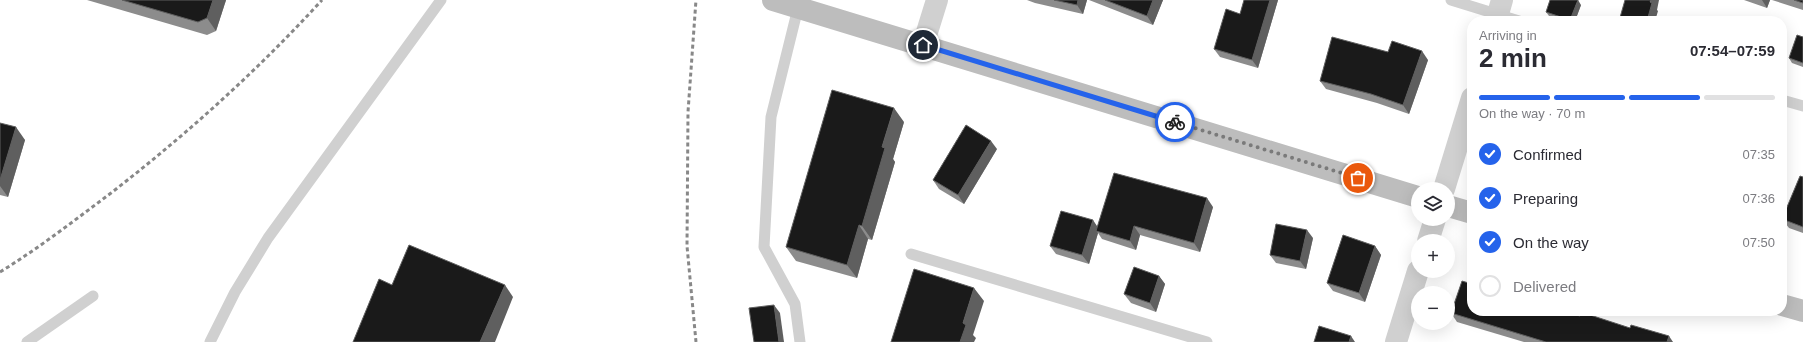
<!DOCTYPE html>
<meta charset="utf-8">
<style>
:root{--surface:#fff;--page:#f2f2f3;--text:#2b2b33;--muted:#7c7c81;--line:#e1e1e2;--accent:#2563eb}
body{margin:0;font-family:Helvetica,sans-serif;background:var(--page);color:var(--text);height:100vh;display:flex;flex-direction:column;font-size:15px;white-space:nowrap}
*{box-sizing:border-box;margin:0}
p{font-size:13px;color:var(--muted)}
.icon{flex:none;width:22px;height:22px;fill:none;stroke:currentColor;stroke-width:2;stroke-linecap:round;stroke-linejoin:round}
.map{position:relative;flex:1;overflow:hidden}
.sheet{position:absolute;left:1467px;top:16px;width:320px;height:300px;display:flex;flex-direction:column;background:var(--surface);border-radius:16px;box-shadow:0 4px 16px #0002}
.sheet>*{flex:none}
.controls{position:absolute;left:1411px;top:182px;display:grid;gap:8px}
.controls a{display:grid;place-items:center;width:44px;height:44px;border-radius:50%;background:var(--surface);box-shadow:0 4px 16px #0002;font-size:20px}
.pin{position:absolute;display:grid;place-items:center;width:34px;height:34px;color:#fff;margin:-17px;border:2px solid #fff;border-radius:50%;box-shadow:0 1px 4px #0007}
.courier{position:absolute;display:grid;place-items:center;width:40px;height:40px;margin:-20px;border:3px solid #2563eb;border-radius:50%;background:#fff;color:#222;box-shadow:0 1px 5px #0007}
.head em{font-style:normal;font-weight:800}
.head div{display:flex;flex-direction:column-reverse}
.head{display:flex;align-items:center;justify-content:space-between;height:68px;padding:0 12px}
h1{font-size:26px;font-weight:800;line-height:30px}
.bar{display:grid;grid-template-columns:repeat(4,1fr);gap:6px 4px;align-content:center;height:48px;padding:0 12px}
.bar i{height:5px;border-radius:3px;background:var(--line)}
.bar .on{background:var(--accent)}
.bar p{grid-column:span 4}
ol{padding:0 12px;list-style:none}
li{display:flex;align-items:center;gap:12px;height:44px}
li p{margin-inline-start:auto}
li .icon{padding:4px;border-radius:50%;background:var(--accent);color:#fff;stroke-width:4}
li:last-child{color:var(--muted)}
li i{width:22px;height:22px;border:2px solid var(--line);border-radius:50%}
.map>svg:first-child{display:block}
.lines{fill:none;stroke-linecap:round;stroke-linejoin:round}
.lane{stroke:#d0d0d0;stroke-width:11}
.street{stroke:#d0d0d0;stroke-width:22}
.secondary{stroke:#bdbdbd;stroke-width:22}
.rail{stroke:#888;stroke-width:3;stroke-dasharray:4 3;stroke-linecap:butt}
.wall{fill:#8c8c8c}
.shaded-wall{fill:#5f5f5f}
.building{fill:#1a1a1a;stroke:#5f5f5f}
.done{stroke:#7a7a7a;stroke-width:4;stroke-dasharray:0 7.2}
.route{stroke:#2563eb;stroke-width:5}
</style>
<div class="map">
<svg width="1803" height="342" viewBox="0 0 1803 342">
<rect width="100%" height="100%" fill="#fff"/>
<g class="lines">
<g class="lane">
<polyline points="1451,0 1519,21"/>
<polyline points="798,8 771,117 764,247 795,304 800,342"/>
<polyline points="1782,100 1803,106"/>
<polyline points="911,254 1207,342"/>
<polyline points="27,342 93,296"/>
<polyline points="210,342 235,292 268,238 441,0"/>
</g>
<g class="street">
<polyline points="1496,21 1502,0"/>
<polyline points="923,45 937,0"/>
<polyline points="1444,189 1472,98"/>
<polyline points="1428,241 1435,219"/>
<polyline points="1396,342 1418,271"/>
</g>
<g class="secondary">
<polyline points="773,0 1418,197"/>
<polyline points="1448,206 1472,213"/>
<polyline points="1782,305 1803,311"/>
</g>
<g class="rail">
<path d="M0 272C39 248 75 220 111 193 187 134 257 71 322 0"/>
<polyline points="696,342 687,246 688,112 696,0"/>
</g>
</g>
<g class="wall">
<polygon points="87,0 226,0 216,31 207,35"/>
<polygon points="1027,0 1087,0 1083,14 1035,3"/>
<polygon points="1089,0 1163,0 1153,25"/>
<polygon points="1244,0 1278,0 1258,68 1220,57 1214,49 1240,14"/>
<polygon points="1744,0 1770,0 1767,8"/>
<polygon points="1772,0 1803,0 1803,10"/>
<polygon points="1581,5 1575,21 1563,21 1549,16 1546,12"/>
<polygon points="1803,37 1803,67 1792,63 1789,58"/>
<polygon points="1388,52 1428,60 1409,114 1377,103 1326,89 1320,81"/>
<polygon points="904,122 893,159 895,162 872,240 868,239 857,278 796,261 786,247"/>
<polygon points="0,123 25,140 8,197 0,195"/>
<polygon points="997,149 964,204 939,189 933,180"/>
<polygon points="1803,177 1803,233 1789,228 1782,219"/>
<polygon points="1213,207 1200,252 1140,235 1136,250 1102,239 1098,233 1089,264 1056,254 1050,246 1097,227"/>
<polygon points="1313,238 1306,269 1276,263 1270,255"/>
<polygon points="1375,246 1381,255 1365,302 1333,291 1327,283"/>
<polygon points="1159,276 1165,284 1156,312 1131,303 1124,294"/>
<polygon points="1472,311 1580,316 1673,342 1524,342 1457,322 1451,313"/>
</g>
<g class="shaded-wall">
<polygon points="213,0 226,0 216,31 207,18"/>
<polygon points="1078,0 1087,0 1083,14 1077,5"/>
<polygon points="1153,0 1163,0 1153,25 1147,16"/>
<polygon points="1270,0 1278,0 1258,68 1252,60"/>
<polygon points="1578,0 1581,5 1575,21 1571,21 1570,20"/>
<polygon points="1651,0 1659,0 1657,10 1658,11 1655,21 1647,21"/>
<polygon points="1762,0 1770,0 1767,8"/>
<polygon points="1422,51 1428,60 1409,114 1403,105"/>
<polygon points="894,108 904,122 893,159 895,162 872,240 862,226 882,147"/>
<polygon points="16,127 25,140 8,197 0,186 0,180"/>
<polygon points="991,141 997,149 964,204 958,195"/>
<polygon points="1207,198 1213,207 1200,252 1194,243"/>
<polygon points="1093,220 1099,229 1096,231 1098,233 1089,264 1082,255"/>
<polygon points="859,225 868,239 857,278 847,265"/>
<polygon points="1134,226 1140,235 1136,250 1130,241"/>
<polygon points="1307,230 1313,238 1306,269 1300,261"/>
<polygon points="1375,246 1381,255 1365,302 1359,293"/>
<polygon points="1159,276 1165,284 1156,312 1150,303"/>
<polygon points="505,285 513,297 495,342 480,342"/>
<polygon points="974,288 984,301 973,335 976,338 974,342 960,342 963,323"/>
<polygon points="774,305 780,313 784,342 779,342"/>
<polygon points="1351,336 1355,342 1349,342"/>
<polygon points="1669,336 1673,342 1667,342"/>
</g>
<g class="building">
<polygon points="122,0 213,0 207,18 198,22"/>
<polygon points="1054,0 1078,0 1077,5"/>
<polygon points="1105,0 1153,0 1147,16"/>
<polygon points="1244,0 1270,0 1252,60 1214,49 1226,9 1240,14"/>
<polygon points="1550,0 1578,0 1570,20 1546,12"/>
<polygon points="1625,0 1651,0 1650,2 1652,3 1647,21 1619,21"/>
<polygon points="1794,0 1803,0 1803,3"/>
<polygon points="1797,35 1803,37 1803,63 1789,58"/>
<polygon points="1332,37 1388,52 1392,41 1422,51 1403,105 1371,94 1320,81"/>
<polygon points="832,90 894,108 882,147 885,148 862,226 859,225 847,265 786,247"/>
<polygon points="0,123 16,127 0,180"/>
<polygon points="966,125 991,141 958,195 933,180"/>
<polygon points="1114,173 1207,198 1194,243 1134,226 1130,241 1096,231"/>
<polygon points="1800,176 1803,177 1803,227 1782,219"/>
<polygon points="1061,211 1093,220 1082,255 1050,246"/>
<polygon points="1276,224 1307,230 1300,261 1270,255"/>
<polygon points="1343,235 1375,246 1359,293 1327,283"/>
<polygon points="409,245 505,285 480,342 353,342 379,279 392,285"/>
<polygon points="1134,267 1159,276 1150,303 1124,294"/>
<polygon points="914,269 974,288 963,323 966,325 960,342 891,342"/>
<polygon points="1462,281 1472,284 1472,311 1562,311 1580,316 1581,312 1630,328 1631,325 1669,336 1667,342 1546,342 1451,313"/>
<polygon points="774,305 779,342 754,342 749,308"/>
<polygon points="1319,326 1351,336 1349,342 1314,342"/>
</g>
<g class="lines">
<polyline class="done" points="1175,122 1358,178"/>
<polyline class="route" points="923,45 1175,122"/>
</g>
</svg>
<div class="controls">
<a><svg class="icon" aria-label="layers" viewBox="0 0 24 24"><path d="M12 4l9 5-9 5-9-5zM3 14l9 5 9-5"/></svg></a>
<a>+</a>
<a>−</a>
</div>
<div class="pin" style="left:1358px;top:178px;background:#ea580c"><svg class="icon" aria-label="bag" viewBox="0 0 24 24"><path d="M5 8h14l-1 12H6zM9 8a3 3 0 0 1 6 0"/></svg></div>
<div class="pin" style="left:923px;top:45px;background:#1f2937"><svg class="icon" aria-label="home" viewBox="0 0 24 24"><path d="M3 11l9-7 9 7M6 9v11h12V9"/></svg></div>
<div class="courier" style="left:1175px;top:122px"><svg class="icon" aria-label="bike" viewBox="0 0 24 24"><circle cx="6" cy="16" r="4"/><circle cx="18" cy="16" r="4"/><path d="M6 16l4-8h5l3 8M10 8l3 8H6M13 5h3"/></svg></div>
<section class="sheet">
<div class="head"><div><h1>2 min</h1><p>Arriving in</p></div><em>07:54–07:59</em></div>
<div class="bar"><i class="on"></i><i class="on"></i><i class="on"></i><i></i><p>On the way · 70 m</p></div>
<ol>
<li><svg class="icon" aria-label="check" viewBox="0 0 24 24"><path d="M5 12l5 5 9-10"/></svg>Confirmed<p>07:35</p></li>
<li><svg class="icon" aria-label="check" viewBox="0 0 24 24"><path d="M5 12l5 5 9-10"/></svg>Preparing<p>07:36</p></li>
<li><svg class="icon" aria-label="check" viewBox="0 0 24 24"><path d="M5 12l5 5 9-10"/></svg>On the way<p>07:50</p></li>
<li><i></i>Delivered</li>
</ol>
</section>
</div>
